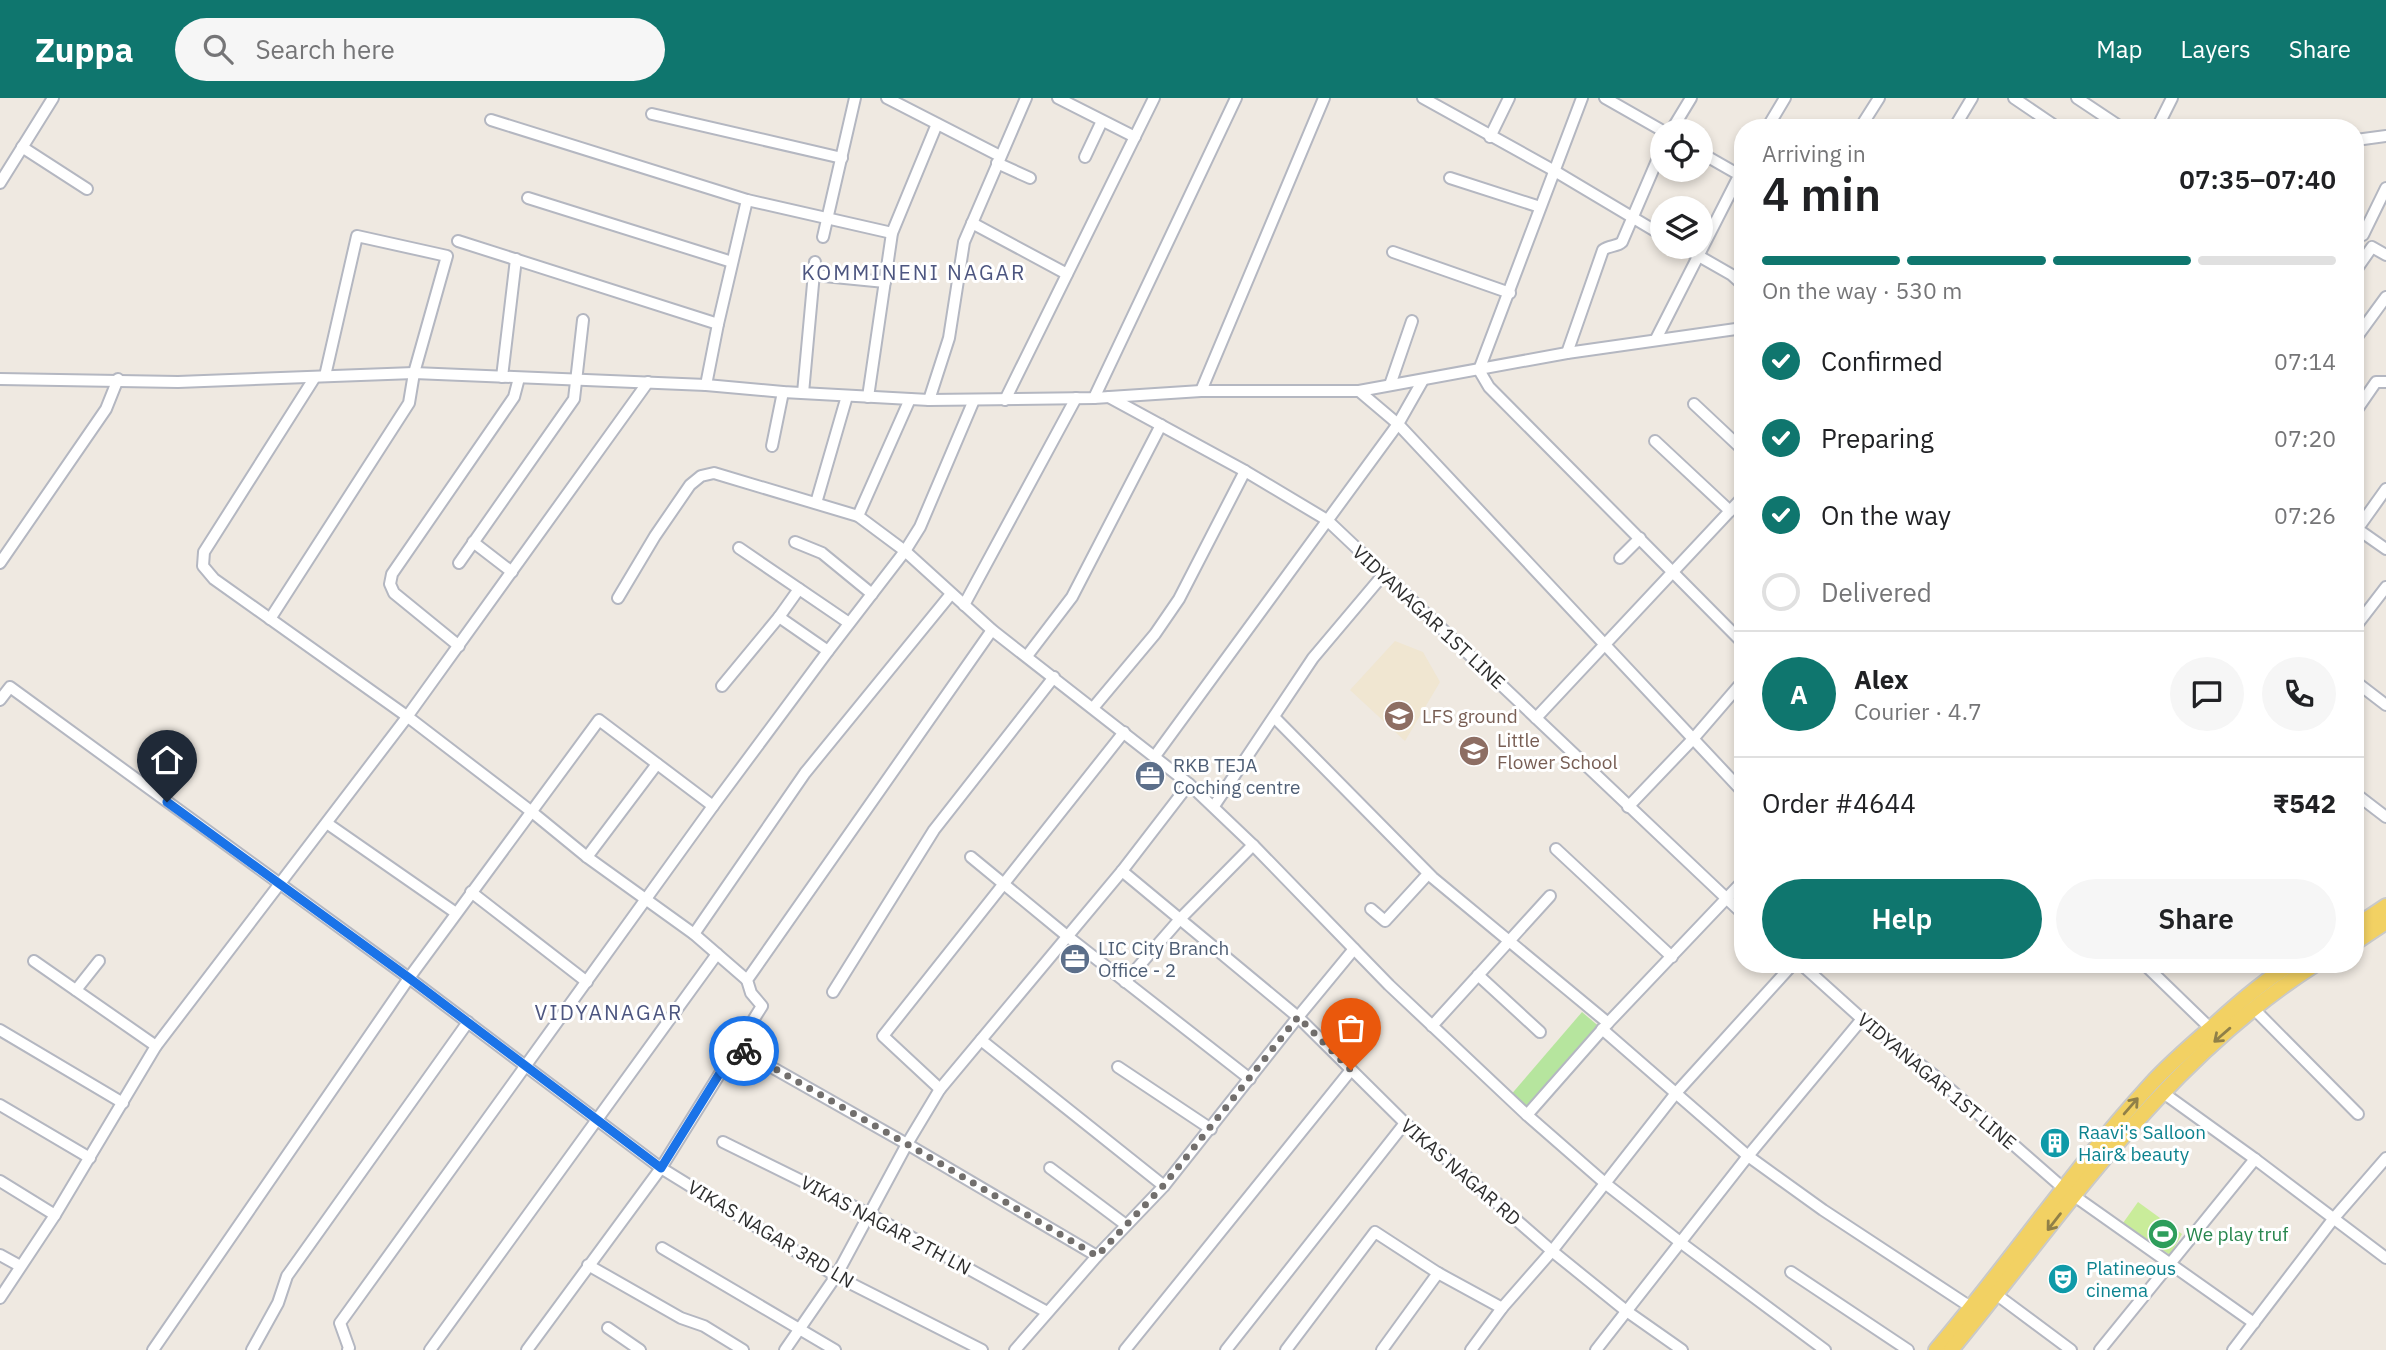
<!DOCTYPE html>
<meta charset="utf-8">
<style>
:root{--surface:#fff;--page:#f6f6f6;--text:#202124;--muted:#757577;--line:#e0e0e0;--accent:#0f766e}
body{margin:0;font-family:"IBM Plex Sans",sans-serif;background:var(--page);color:var(--text);height:100vh;display:flex;flex-direction:column;font-size:26px;white-space:nowrap}
*{box-sizing:border-box;margin:0}
p{font-size:23px;color:var(--muted)}
.icon{flex:none;width:38px;height:38px;fill:none;stroke:currentColor;stroke-width:2;stroke-linecap:round;stroke-linejoin:round}
.map{position:relative;flex:1;overflow:hidden}
.drawer{position:absolute;left:1734px;top:21px;width:630px;height:854px;display:flex;flex-direction:column;background:var(--surface);border-radius:28px;box-shadow:0 4px 10px #0003}
.drawer>*{flex:none}
.controls{position:absolute;left:1650px;top:21px;display:grid;gap:14px}
.controls a{display:grid;place-items:center;width:63px;height:63px;border-radius:50%;background:var(--surface);box-shadow:0 4px 10px #0003;font-size:35px}
.pin{position:absolute;display:grid;place-items:center;width:60px;height:60px;color:#fff;margin:-72px -30px;border-radius:50% 50% 50% 0;rotate:-45deg;box-shadow:0 0 7px #0007}
.pin .icon{rotate:45deg}
.courier{position:absolute;display:grid;place-items:center;width:70px;height:70px;margin:-35px;border:5px solid #1a73e8;border-radius:50%;background:#fff;color:#222;box-shadow:0 2px 9px #0007}
.overview em{font-style:normal;font-weight:600}
.overview div{display:flex;flex-direction:column-reverse}
.overview{display:flex;align-items:center;justify-content:space-between;height:119px;padding:0 28px}
h1{font-size:46px;font-weight:600;line-height:52px}
.bar{display:grid;grid-template-columns:repeat(4,1fr);gap:10px 7px;align-content:center;height:84px;padding:0 28px}
.bar i{height:9px;border-radius:5px;background:var(--line)}
.bar .current{background:var(--accent)}
.bar p{grid-column:span 4}
.line{display:flex;align-items:center;gap:18px;padding:0 28px;border-top:2px solid var(--line)}
.line div{flex:1}
.round{display:grid;place-items:center;flex:none;width:74px;height:74px;border-radius:37px;background:var(--page)}
ol{padding:0 28px;list-style:none}
li{display:flex;align-items:center;gap:21px;height:77px}
li p{margin-inline-start:auto}
li .icon{padding:7px;border-radius:50%;background:var(--accent);color:#fff;stroke-width:4}
li:last-child{color:var(--muted)}
li i{width:38px;height:38px;border:4px solid var(--line);border-radius:50%}
.action{display:flex;gap:14px;margin-top:auto;padding:14px 28px}
.action a{flex:1;height:80px;border-radius:42px;background:var(--accent);color:#fff;font-size:28px;font-weight:600;line-height:80px;text-align:center}
.action a+a{background:var(--page);color:var(--text)}
header{display:flex;align-items:center;gap:42px;box-sizing:border-box;height:98px;padding:0 35px;background:var(--accent);color:#fff}
header strong{font-size:33px}
nav{display:flex;gap:38px;margin-inline-start:auto;font-size:24px}
.search{width:490px;height:63px;background:var(--page);display:flex;align-items:center;gap:18px;box-sizing:border-box;padding:0 24px;border-radius:38px;color:var(--muted);font-size:26px}
.map>svg:first-child{display:block}
.education{fill:#f0e6d1}
.green{fill:#b6e59e}
.pitch{fill:#c9ec9a}
.lines{fill:none;stroke-linecap:round;stroke-linejoin:round}
.minor-casing{stroke:#b4b7c1;stroke-width:14}
.major-casing{stroke:#c9c9c9;stroke-width:18}
.minor{stroke:#fff;stroke-width:10}
.major{stroke:#f2d163;stroke-width:14}
.oneway{stroke:#908048}
.done{stroke:#726f6d;stroke-width:7;stroke-dasharray:0 12.6}
.route{stroke:#1a73e8;stroke-width:9}
.labels{text-anchor:middle;stroke-width:6;stroke-linejoin:round;paint-order:stroke}
.street-label{font-size:19px;fill:#2e2e2e;stroke:#fff}
.education-label{font-size:19px;fill:#785e54;stroke:#fff;text-anchor:start}
.service-label{font-size:19px;fill:#4e5e75;stroke:#fff;text-anchor:start}
.culture-label{font-size:19px;fill:#0d838f;stroke:#fff;text-anchor:start}
.leisure-label{font-size:19px;fill:#27864d;stroke:#fff;text-anchor:start}
.neighbourhood-label{font-size:21px;letter-spacing:2px;fill:#4d5680;stroke:#fff}
</style>
<header>
<strong>Zuppa</strong>
<div class="search"><svg class="icon" aria-label="search" viewBox="0 0 24 24"><circle cx="10" cy="10" r="6"/><path d="M15 15l6 6"/></svg>Search here</div>
<nav><a>Map</a><a>Layers</a><a>Share</a></nav>
</header>
<div class="map">
<svg width="2386" height="1252" viewBox="0 0 2386 1252">
<rect width="100%" height="100%" fill="#efe9e1"/>
<polygon class="education" points="1395,543 1423,554 1440,584 1405,643 1350,592"/>
<polygon class="green" points="1582,914 1602,931 1527,1017 1509,999"/>
<polygon class="pitch" points="2138,1104 2182,1136 2170,1157 2123,1125"/>
<g class="lines">
<g class="minor-casing">
<g id="minor">
<polyline points="887,0 1000,58"/>
<polyline points="1058,0 1135,39"/>
<polyline points="1423,0 1553,72 1662,137"/>
<polyline points="1582,0 1479,272 1489,289 1743,545"/>
<polyline points="1605,0 1663,33"/>
<polyline points="2014,0 2058,30"/>
<polyline points="2077,0 2122,30"/>
<polyline points="652,16 842,60"/>
<polyline points="491,22 747,102 892,135"/>
<polyline points="1767,30 1785,0"/>
<polyline points="1860,30 1879,0"/>
<polyline points="1954,30 1972,0"/>
<polyline points="2157,30 2172,0"/>
<polyline points="1671,33 1691,0"/>
<polyline points="1490,39 1509,0"/>
<polyline points="2356,42 2386,38"/>
<polyline points="22,49 87,91"/>
<polyline points="1701,55 1743,79"/>
<polyline points="1085,59 1102,23"/>
<polyline points="997,65 1030,80"/>
<polyline points="1450,80 1540,109"/>
<polyline points="0,85 53,0"/>
<polyline points="528,100 732,164"/>
<polyline points="972,125 1067,176"/>
<polyline points="2363,137 2386,90"/>
<polyline points="823,139 855,0"/>
<polyline points="458,143 718,226"/>
<polyline points="1683,149 1732,177 1743,187"/>
<polyline points="1393,154 1510,195"/>
<polyline points="2356,172 2372,149 2386,157"/>
<polyline points="814,177 885,184"/>
<polyline points="2356,240 2386,199"/>
<polyline points="1656,241 1743,70"/>
<path d="M1567 255 1603 152C1609 147 1617 149 1622 144L1662 51"/>
<polyline points="315,279 204,454 203,468 214,481 408,619 532,714 587,759 694,836 747,882"/>
<polyline points="502,279 516,161"/>
<polyline points="0,281 178,284 414,275 706,287 783,294 929,302 1094,300 1201,293 1359,293 1567,255 1743,230"/>
<polyline points="706,287 718,226 747,102"/>
<polyline points="1390,287 1412,223"/>
<polyline points="1201,293 1324,0"/>
<polyline points="1359,293 1398,326 1743,694"/>
<polyline points="803,295 815,164"/>
<polyline points="868,299 892,135 937,26"/>
<polyline points="1109,299 1245,373 1327,422 1743,816"/>
<polyline points="1094,300 1236,0"/>
<polyline points="929,302 949,240 964,144 1026,0"/>
<polyline points="1005,302 1154,0"/>
<polyline points="1694,306 1743,352"/>
<polyline points="2356,313 2376,284 2386,284"/>
<polyline points="1655,343 1730,413"/>
<polyline points="772,348 783,294"/>
<polyline points="816,405 847,298"/>
<polyline points="858,418 910,301"/>
<polyline points="2356,430 2386,451"/>
<polyline points="2356,433 2386,391"/>
<polyline points="473,444 512,474"/>
<polyline points="795,444 822,455 872,496"/>
<polyline points="739,450 849,525"/>
<polyline points="1620,460 1640,440"/>
<polyline points="0,465 106,311 118,281"/>
<polyline points="459,465 574,301 583,222"/>
<polyline points="618,500 655,438 690,387 701,378 714,375 858,418 905,453 992,532 1189,686 1122,773 940,991 907,1046 836,1178 785,1252"/>
<polyline points="964,507 1076,300"/>
<polyline points="779,519 799,491"/>
<polyline points="270,521 409,305 414,275 447,158 357,138 325,278"/>
<polyline points="2356,528 2386,489"/>
<polyline points="459,548 394,495 390,486 392,476 514,299 519,280"/>
<polyline points="1027,558 1072,499 1161,327"/>
<polyline points="2356,584 2386,607"/>
<polyline points="722,588 779,519 828,553"/>
<polyline points="0,602 10,589 409,880 661,1070 836,1178 982,1252"/>
<polyline points="1093,610 1155,536 1179,501 1245,373"/>
<polyline points="1275,620 1433,780 1608,925"/>
<polyline points="1536,620 1743,399"/>
<polyline points="1155,658 1398,326 1423,282"/>
<polyline points="1189,686 1253,747 1389,887 1527,1017"/>
<polyline points="2356,696 2386,719"/>
<polyline points="1214,708 1313,560 1383,477"/>
<polyline points="1628,709 1693,641 1743,583"/>
<polyline points="328,726 456,815"/>
<polyline points="1556,751 1672,859"/>
<polyline points="587,759 657,666"/>
<polyline points="971,759 1067,838 1250,981"/>
<polyline points="1122,773 1298,919 1354,851"/>
<polyline points="1743,783 1608,925 1527,1017 1606,1086 1680,1144 1825,1252"/>
<polyline points="471,794 587,884"/>
<polyline points="1371,811 1385,823 1428,776"/>
<polyline points="694,836 805,675 951,496"/>
<polyline points="34,863 156,948"/>
<polyline points="1801,866 1862,921 1935,978 2063,1090 2254,1225"/>
<polyline points="2144,866 2210,930"/>
<polyline points="1478,877 1540,934"/>
<polyline points="1125,884 1180,821 1253,747"/>
<polyline points="76,892 99,863"/>
<polyline points="833,894 934,732 1054,579"/>
<polyline points="2253,910 2358,1016"/>
<polyline points="1432,928 1550,798"/>
<polyline points="1602,931 1748,1058 1823,1112 1972,1210"/>
<polyline points="0,932 123,1005"/>
<polyline points="981,942 1164,1088"/>
<polyline points="736,949 907,1046 1097,1158"/>
<polyline points="1118,969 1211,1031"/>
<polyline points="940,991 883,938 1124,634"/>
<polyline points="2162,994 2255,1061 2386,1160"/>
<polyline points="0,1007 90,1060"/>
<polyline points="723,1044 869,1116 1047,1214"/>
<polyline points="1050,1070 1126,1127"/>
<polyline points="0,1083 55,1117"/>
<polyline points="662,1150 835,1252"/>
<polyline points="0,1157 20,1168"/>
<polyline points="588,1167 681,1220 704,1228 743,1252"/>
<polyline points="1791,1174 1908,1252"/>
<polyline points="1997,1197 2071,1252"/>
<polyline points="0,1200 55,1117 156,948 404,623 648,284"/>
<polyline points="608,1230 640,1252"/>
<polyline points="153,1252 409,880 599,622 713,708"/>
<polyline points="252,1252 278,1205 287,1178 468,924"/>
<polyline points="348,1252 349,1250 340,1225 713,708 828,553 905,453 920,429 974,302"/>
<polyline points="430,1252 717,856"/>
<polyline points="527,1252 661,1070 762,908 751,895 747,882 992,532"/>
<polyline points="1015,1252 1097,1158 1164,1088 1298,919 1405,1025 1552,1153 1625,1212 1682,1252"/>
<polyline points="1125,1252 1351,972"/>
<polyline points="1226,1252 1405,1025"/>
<polyline points="1286,1252 1375,1134 1438,1175 1502,1210"/>
<polyline points="1382,1252 1438,1175"/>
<polyline points="1471,1252 1502,1210 1552,1153 1676,995 1793,866"/>
<polyline points="1596,1252 1748,1058 1862,921"/>
<polyline points="2100,1252 2255,1061"/>
<polyline points="2233,1252 2334,1120 2386,1060"/>
</g>
</g>
<g class="major-casing">
<g id="major">
<polyline points="2356,828 2386,808"/>
<polyline points="2356,844 2386,824"/>
<path d="M1936 1252C2009 1166 2073 1071 2150 987 2169 966 2190 948 2212 929 2237 906 2262 884 2291 866"/>
<path d="M1951 1252C2064 1115 2163 963 2316 866"/>
</g>
</g>
<use href="#minor" class="minor"/>
<use href="#major" class="major"/>
</g>
<defs><path id="oneway-shaft" d="M-6 0H5M1.5-3L5.5 0L1.5 3" fill="none" stroke-width="1.6" stroke-linecap="round" stroke-linejoin="round" transform="scale(1.75)"/></defs>
<g class="oneway">
<use href="#oneway-shaft" transform="translate(2222 937) rotate(139)"/>
<use href="#oneway-shaft" transform="translate(2131 1008) rotate(-49)"/>
<use href="#oneway-shaft" transform="translate(2054 1124) rotate(128)"/>
</g>
<g class="lines">
<polyline class="done" points="744,953 907,1046 1097,1158 1164,1087 1298,919 1351,972"/>
<polyline class="route" points="167,704 409,880 661,1070 736,949 744,953"/>
</g>
<defs>
<g id="school-disc" transform="scale(1.575)"><circle r="9.5" fill="#8d6e63" stroke="#fff"/><path d="M0-5L7-2L0 1L-7-2ZM-4 1L0 2.5L4 1V4Q0 6-4 4Z" fill="#fff"/></g>
<g id="office-disc" transform="scale(1.575)"><circle r="9.5" fill="#5c6f8a" stroke="#fff"/><path d="M-6-3h4V-5.5h4V-3h4V5H-6ZM-1-4.5V-3h2v-1.5ZM-6 0V1H6V0Z" fill="#fff"/></g>
<g id="building-disc" transform="scale(1.575)"><circle r="9.5" fill="#0f9aa8" stroke="#fff"/><path d="M-4-6H4V6H1V3H-1V6H-4ZM-2.5-4.3h1.7v1.8h-1.7ZM.8-4.3h1.7v1.8H.8ZM-2.5-1h1.7V.8h-1.7ZM.8-1h1.7V.8H.8Z" fill="#fff"/></g>
<g id="stadium-disc" transform="scale(1.575)"><circle r="9.5" fill="#2e9e5b" stroke="#fff"/><path d="M0-5a6.5 5 0 1 0 0 10a6.5 5 0 1 0 0-10ZM-3.5-1.8h7v3.6h-7Z" fill="#fff"/></g>
<g id="theatre-disc" transform="scale(1.575)"><circle r="9.5" fill="#0f9aa8" stroke="#fff"/><path d="M-5-5.5Q0-4 5-5.5V0Q5 5 0 6Q-5 5-5 0ZM-3.3-2.5H-1v1.5H-3.3ZM1-2.5H3.3v1.5H1ZM-2.8 1Q0 5.5 2.8 1Z" fill="#fff"/></g>
</defs>
<g fill-rule="evenodd">
<use href="#school-disc" x="1399" y="618"/>
<use href="#school-disc" x="1474" y="653"/>
<use href="#office-disc" x="1150" y="678"/>
<use href="#office-disc" x="1075" y="861"/>
<use href="#building-disc" x="2055" y="1045"/>
<use href="#stadium-disc" x="2163" y="1136"/>
<use href="#theatre-disc" x="2063" y="1181"/>
</g>
<g class="labels">
<g class="street-label">
<text transform="translate(1429 519) rotate(43)" y="7">VIDYANAGAR 1ST LINE</text>
<text transform="translate(1937 983) rotate(40)" y="7">VIDYANAGAR 1ST LINE</text>
<text transform="translate(1461 1074) rotate(41)" y="7">VIKAS NAGAR RD</text>
<text transform="translate(886 1127) rotate(28)" y="7">VIKAS NAGAR 2TH LN</text>
<text transform="translate(771 1136) rotate(31)" y="7">VIKAS NAGAR 3RD LN</text>
</g>
<g class="education-label">
<text x="1422" y="625">LFS ground</text>
<text x="1497" y="649">Little<tspan x="1497" dy="22">Flower School</tspan></text>
</g>
<g class="service-label">
<text x="1173" y="674">RKB TEJA<tspan x="1173" dy="22">Coching centre</tspan></text>
<text x="1098" y="857">LIC City Branch<tspan x="1098" dy="22">Office - 2</tspan></text>
</g>
<g class="culture-label">
<text x="2078" y="1041">Raavi's Salloon<tspan x="2078" dy="22">Hair&amp; beauty</tspan></text>
<text x="2086" y="1177">Platineous<tspan x="2086" dy="22">cinema</tspan></text>
</g>
<g class="leisure-label">
<text x="2186" y="1143">We play truf</text>
</g>
<g class="neighbourhood-label">
<text x="914" y="182">KOMMINENI NAGAR</text>
<text x="609" y="922">VIDYANAGAR</text>
</g>
</g>
</svg>
<div class="controls">
<a><svg class="icon" aria-label="locate" viewBox="0 0 24 24"><circle cx="12" cy="12" r="6"/><path d="M12 2v4M12 18v4M2 12h4M18 12h4"/></svg></a>
<a><svg class="icon" aria-label="layers" viewBox="0 0 24 24"><path d="M12 4l9 5-9 5-9-5zM3 14l9 5 9-5"/></svg></a>
</div>
<div class="pin" style="left:1351px;top:972px;background:#ea580c"><svg class="icon" aria-label="bag" viewBox="0 0 24 24"><path d="M5 8h14l-1 12H6zM9 8a3 3 0 0 1 6 0"/></svg></div>
<div class="pin" style="left:167px;top:704px;background:#1f2937"><svg class="icon" aria-label="home" viewBox="0 0 24 24"><path d="M3 11l9-7 9 7M6 9v11h12V9"/></svg></div>
<div class="courier" style="left:744px;top:953px"><svg class="icon" aria-label="bike" viewBox="0 0 24 24"><circle cx="6" cy="16" r="4"/><circle cx="18" cy="16" r="4"/><path d="M6 16l4-8h5l3 8M10 8l3 8H6M13 5h3"/></svg></div>
<section class="drawer">
<div class="overview"><div><h1>4 min</h1><p>Arriving in</p></div><em>07:35–07:40</em></div>
<div class="bar"><i class="current"></i><i class="current"></i><i class="current"></i><i></i><p>On the way · 530 m</p></div>
<ol>
<li><svg class="icon" aria-label="check" viewBox="0 0 24 24"><path d="M5 12l5 5 9-10"/></svg>Confirmed<p>07:14</p></li>
<li><svg class="icon" aria-label="check" viewBox="0 0 24 24"><path d="M5 12l5 5 9-10"/></svg>Preparing<p>07:20</p></li>
<li><svg class="icon" aria-label="check" viewBox="0 0 24 24"><path d="M5 12l5 5 9-10"/></svg>On the way<p>07:26</p></li>
<li><i></i>Delivered</li>
</ol>
<div class="line" style="height:126px"><b class="round" style="background:var(--accent);color:#fff">A</b><div><b>Alex</b><p>Courier · 4.7</p></div><a class="round"><svg class="icon" aria-label="chat" viewBox="0 0 24 24"><path d="M4 5h16v11H9l-5 4z"/></svg></a><a class="round"><svg class="icon" aria-label="phone" viewBox="0 0 24 24"><path d="M5 4h4l2 5-3 2q2 4 5 5l2-3 5 2v4C11 20 4 13 5 4z"/></svg></a></div>
<div class="line" style="height:91px"><div>Order #4644</div><b>₹542</b></div>
<div class="action"><a>Help</a><a>Share</a></div>
</section>
</div>
